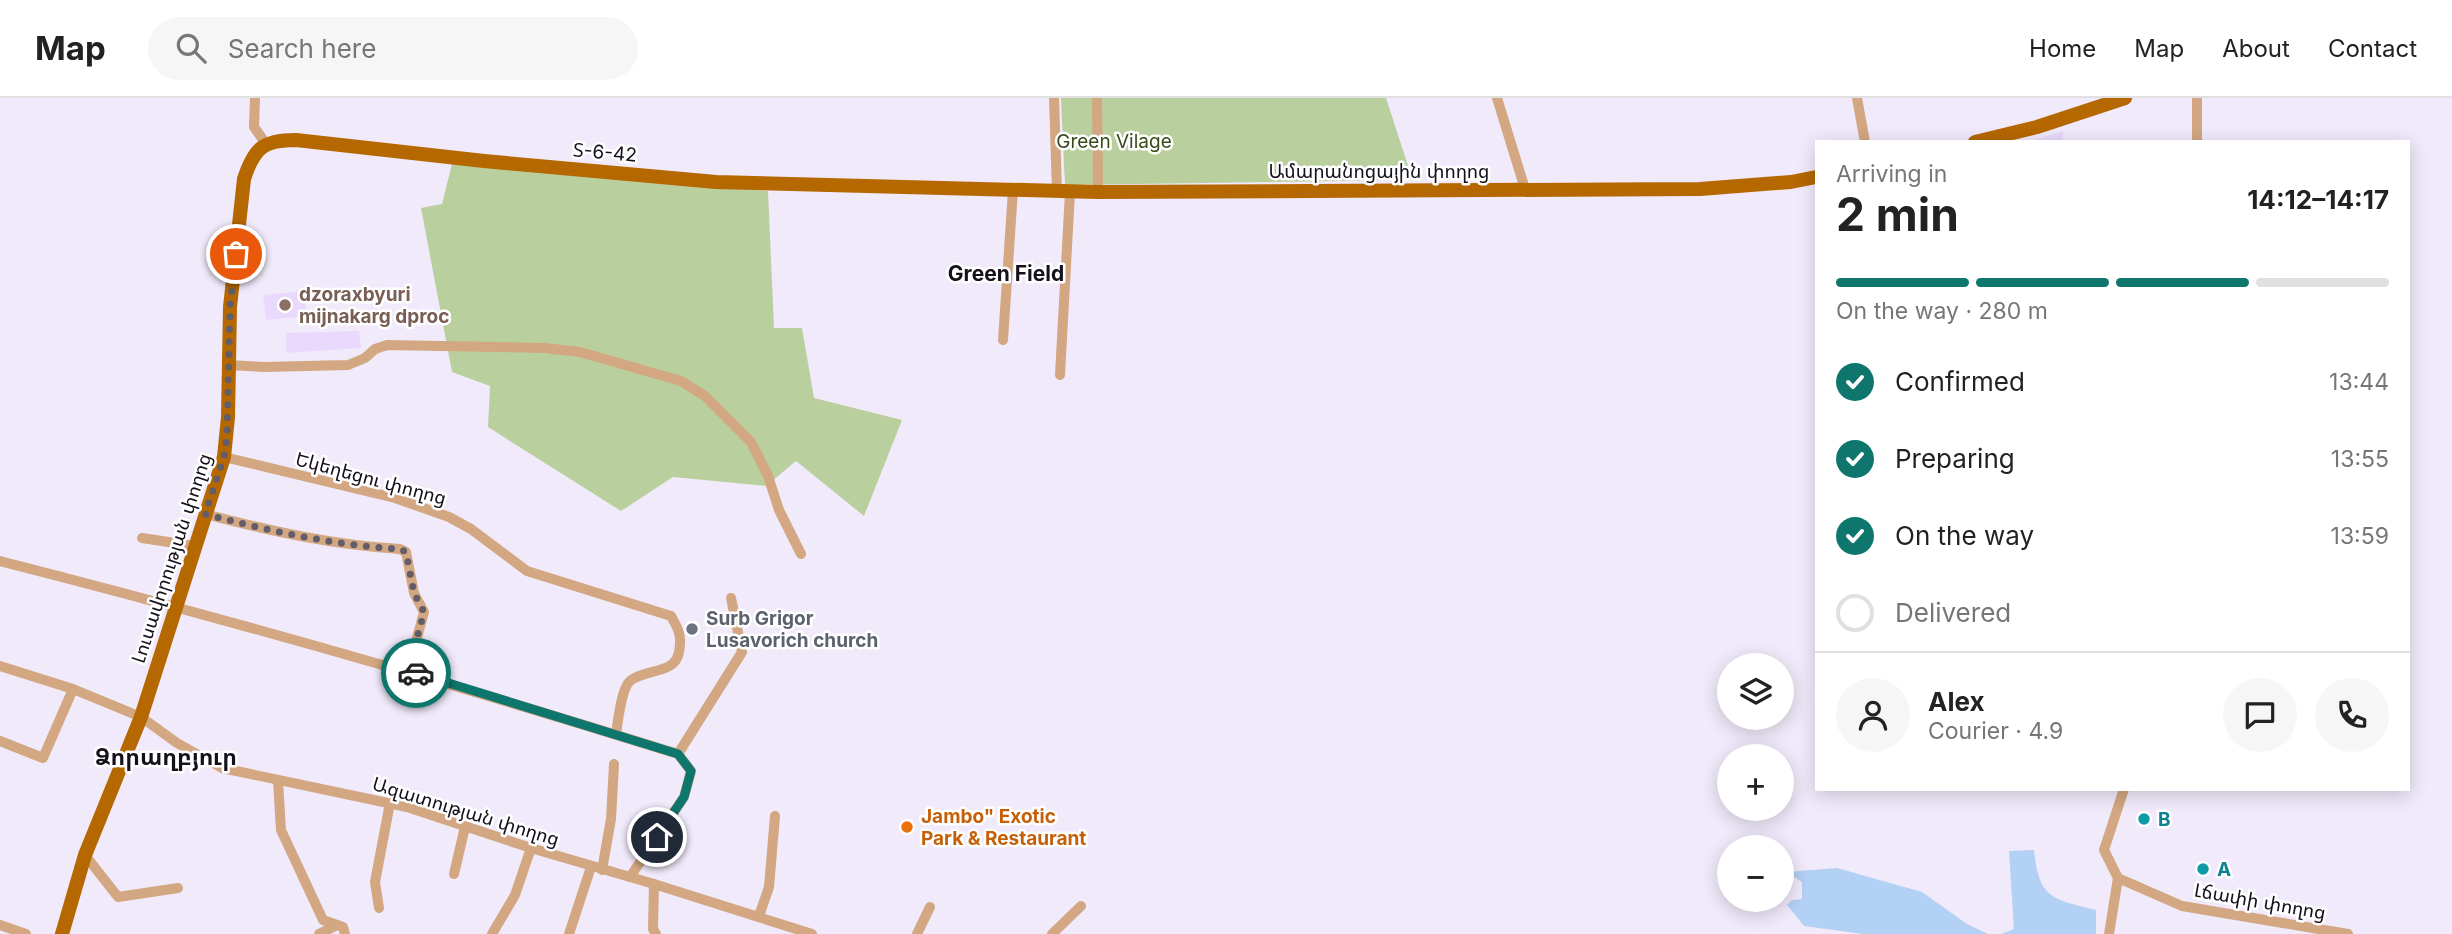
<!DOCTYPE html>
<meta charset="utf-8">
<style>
:root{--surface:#fff;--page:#f6f6f6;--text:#222;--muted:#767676;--line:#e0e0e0;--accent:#0f766e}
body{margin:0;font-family:Inter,"Noto Sans Armenian",sans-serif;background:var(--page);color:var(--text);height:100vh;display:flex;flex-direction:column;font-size:26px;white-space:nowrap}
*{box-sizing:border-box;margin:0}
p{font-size:23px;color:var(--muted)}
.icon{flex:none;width:38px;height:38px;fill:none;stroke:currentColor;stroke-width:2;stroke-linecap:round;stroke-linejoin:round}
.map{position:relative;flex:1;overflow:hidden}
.drawer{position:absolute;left:1815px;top:42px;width:595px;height:651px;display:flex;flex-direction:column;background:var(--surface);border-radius:0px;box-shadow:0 4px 18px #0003}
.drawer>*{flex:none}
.buttons{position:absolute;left:1717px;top:555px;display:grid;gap:14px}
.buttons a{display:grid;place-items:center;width:77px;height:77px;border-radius:50%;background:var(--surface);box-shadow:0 4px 18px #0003;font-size:35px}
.pin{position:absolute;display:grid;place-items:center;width:60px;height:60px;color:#fff;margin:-30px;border:4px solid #fff;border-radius:50%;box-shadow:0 2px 7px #0007}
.courier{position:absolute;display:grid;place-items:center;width:70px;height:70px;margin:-35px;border:5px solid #0f766e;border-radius:50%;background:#fff;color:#222;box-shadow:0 2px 9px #0007}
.headline em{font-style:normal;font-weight:700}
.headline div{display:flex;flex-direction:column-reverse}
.headline{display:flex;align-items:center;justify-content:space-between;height:119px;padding:0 21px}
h1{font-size:46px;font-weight:700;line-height:52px}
.bar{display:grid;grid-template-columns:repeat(4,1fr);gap:10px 7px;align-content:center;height:84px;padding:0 21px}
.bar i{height:9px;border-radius:5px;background:var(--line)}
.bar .on{background:var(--accent)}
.bar p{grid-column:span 4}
.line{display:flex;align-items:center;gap:18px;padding:0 21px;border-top:2px solid var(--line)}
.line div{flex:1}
.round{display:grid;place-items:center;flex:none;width:74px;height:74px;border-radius:37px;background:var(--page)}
ol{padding:0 21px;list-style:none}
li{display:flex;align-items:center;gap:21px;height:77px}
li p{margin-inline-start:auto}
li .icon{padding:7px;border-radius:50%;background:var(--accent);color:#fff;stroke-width:4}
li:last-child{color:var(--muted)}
li i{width:38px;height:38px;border:4px solid var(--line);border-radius:50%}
header{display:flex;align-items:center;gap:42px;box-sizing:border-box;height:98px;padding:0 35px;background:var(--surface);border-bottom:2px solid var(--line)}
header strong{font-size:33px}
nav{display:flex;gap:38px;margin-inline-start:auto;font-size:24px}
.search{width:490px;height:63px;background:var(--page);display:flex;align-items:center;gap:18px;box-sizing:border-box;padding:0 24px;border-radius:38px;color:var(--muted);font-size:26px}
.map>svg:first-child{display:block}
.built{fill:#e9dafd}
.green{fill:#b9cf9e}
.water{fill:#b3d0f5}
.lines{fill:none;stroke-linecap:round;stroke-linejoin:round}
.minor{stroke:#d2a781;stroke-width:10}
.major{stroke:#b56700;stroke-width:14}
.done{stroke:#625d69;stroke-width:7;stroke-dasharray:0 12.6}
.route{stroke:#0f766e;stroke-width:9}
.education-dot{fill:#8d6e63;stroke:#fff;stroke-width:2.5}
.worship-dot{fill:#6b7280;stroke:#fff;stroke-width:2.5}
.culture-dot{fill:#0f9aa8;stroke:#fff;stroke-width:2.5}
.food-dot{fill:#e8710a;stroke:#fff;stroke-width:2.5}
.labels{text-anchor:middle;stroke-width:5;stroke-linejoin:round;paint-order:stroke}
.park-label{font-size:19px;fill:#384b19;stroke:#fff}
.street-label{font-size:19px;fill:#15111a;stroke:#fff}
.education-label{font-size:19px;font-weight:bold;fill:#785e54;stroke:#fff;text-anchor:start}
.worship-label{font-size:19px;font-weight:bold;fill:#5b616d;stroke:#fff;text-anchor:start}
.food-label{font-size:19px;font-weight:bold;fill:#c56008;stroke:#fff;text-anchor:start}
.culture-label{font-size:19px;font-weight:bold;fill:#0d838f;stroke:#fff;text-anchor:start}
.neighbourhood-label{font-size:21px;font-weight:bold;fill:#15111a;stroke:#fff}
.quarter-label{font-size:23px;font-weight:bold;fill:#15111a;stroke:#fff}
</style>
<header>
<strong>Map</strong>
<div class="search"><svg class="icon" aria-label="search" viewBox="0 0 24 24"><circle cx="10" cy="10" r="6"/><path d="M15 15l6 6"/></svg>Search here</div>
<nav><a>Home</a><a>Map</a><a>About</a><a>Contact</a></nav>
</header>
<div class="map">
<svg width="2452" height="836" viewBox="0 0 2452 836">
<rect width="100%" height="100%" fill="#f1eafb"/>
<g class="built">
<polygon points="2063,33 2063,44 2027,44"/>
<polygon points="304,193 307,218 266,222 263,197"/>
<polygon points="359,233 361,250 286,255 286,235"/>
</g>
<g class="green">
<polygon points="1061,0 1386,0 1410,74 1408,82 1065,87"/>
<polygon points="452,66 768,93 774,230 802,230 814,300 902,322 864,418 796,363 766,388 673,379 621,413 488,329 490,288 452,274 421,110 442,106"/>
</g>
<g class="water">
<path d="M2034 752C2039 801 2052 801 2096 812V836H2001L2014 831 2009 753Z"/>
<polygon points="1837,770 1922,794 1967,826 1988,836 1863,836 1804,828 1787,807 1792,802 1802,801 1802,784 1787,774"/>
</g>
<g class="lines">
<g class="minor">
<polyline points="255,0 254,29 266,46"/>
<polyline points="1054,0 1057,93"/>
<polyline points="1097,0 1098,94"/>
<polyline points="1497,0 1525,91"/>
<polyline points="1857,0 1865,44"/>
<polyline points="2197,44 2197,0"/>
<polyline points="1003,242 1013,92"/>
<polyline points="228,267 264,269 348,267 365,260 375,251 387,247 544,250 580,254 681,283 705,298 751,344 768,378 779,412 801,456"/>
<polyline points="1060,277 1070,94"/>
<path d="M224 359 395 400 449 419 471 431 527 473 671 518C679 532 682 538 679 554 675 577 646 570 630 583 621 591 618 624 616 636"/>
<path d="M205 416C270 433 333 447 400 451L406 454 414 495 424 514 408 573"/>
<polyline points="142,440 195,448"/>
<path d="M0 463C228 521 454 586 678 656"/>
<polyline points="0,568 73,591 141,619 177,645 222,670 407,709 531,750 654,786 812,836"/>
<polyline points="0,643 43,660 73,591"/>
<polyline points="678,656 742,554 731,500"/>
<polyline points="278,683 281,732 323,822 343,829 345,836"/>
<polyline points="2124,691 2104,752 2118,780 2182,808 2348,836"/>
<polyline points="85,757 118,799 178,790"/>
<polyline points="602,772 611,721 614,666"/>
<polyline points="454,776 465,729"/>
<polyline points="630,779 684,699 691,673 678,656"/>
<polyline points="654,786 653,831 656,836"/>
<polyline points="379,810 375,784 390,705"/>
<polyline points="759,818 769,789 775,718"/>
<polyline points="0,827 26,836"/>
<polyline points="319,836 337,827"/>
<polyline points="492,836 515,797 531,750"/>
<polyline points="569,836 591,769"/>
<polyline points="917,836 930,809"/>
<polyline points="1052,836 1081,808"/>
<polyline points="2109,836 2118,780"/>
</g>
<g class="major">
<polyline points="1975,44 2037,29 2125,0"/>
<path d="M62 836 85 757 141 619 224 359 228 319 230 209 244 81C254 50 263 42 296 42L484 63 716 84 1098 94 1700 91 1791 84 1816 79"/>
</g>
</g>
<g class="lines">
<path class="done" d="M236 156 230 209 227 339 224 359 205 416C269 433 333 447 400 451L406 454 414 495 424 514 408 573 416 575"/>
<polyline class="route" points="416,575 678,656 691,673 684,699 657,739"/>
</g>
<circle class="education-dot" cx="285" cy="207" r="7"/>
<circle class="worship-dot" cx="692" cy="531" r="7"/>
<g class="culture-dot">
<circle cx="2144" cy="721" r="7"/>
<circle cx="2203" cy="771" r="7"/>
</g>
<circle class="food-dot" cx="907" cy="729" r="7"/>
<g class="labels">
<g class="park-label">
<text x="1114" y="50">Green Vilage</text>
</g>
<g class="street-label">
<text transform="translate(605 54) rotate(5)" y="7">Տ-6-42</text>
<text x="1379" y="80">Ամարանոցային փողոց</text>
<text transform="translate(371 380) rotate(15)" y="7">Եկեղեցու փողոց</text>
<text transform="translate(171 460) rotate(-72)" y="7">Լուսավորության փողոց</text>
<text transform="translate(466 713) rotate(17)" y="7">Ազատության փողոց</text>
<text transform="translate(2260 803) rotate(10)" y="7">Լճափի փողոց</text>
</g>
<g class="education-label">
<text x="299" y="203">dzoraxbyuri<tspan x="299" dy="22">mijnakarg dproc</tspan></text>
</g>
<g class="worship-label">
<text x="706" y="527">Surb Grigor<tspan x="706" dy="22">Lusavorich church</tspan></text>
</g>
<g class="food-label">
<text x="921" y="725">Jambo" Exotic<tspan x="921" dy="22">Park &amp; Restaurant</tspan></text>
</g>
<g class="culture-label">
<text x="2158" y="728">B</text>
<text x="2217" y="778">A</text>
</g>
<g class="neighbourhood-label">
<text x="1006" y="183">Green Field</text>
</g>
<g class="quarter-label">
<text x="166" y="667">Ձորաղբյուր</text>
</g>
</g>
</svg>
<div class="buttons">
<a><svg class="icon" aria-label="layers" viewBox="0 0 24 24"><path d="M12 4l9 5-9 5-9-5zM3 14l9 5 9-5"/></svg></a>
<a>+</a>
<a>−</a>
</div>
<div class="pin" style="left:236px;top:156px;background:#ea580c"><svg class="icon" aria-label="bag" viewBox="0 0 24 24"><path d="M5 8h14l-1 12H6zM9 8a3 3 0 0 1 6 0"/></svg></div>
<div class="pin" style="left:657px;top:739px;background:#1f2937"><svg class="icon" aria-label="home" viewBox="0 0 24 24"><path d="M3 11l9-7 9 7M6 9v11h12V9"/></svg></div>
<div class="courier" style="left:416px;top:575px"><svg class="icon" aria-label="car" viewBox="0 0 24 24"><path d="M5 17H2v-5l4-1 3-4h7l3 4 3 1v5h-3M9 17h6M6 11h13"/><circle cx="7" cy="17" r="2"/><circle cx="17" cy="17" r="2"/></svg></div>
<section class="drawer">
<div class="headline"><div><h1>2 min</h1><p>Arriving in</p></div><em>14:12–14:17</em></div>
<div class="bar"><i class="on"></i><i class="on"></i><i class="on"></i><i></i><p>On the way · 280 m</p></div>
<ol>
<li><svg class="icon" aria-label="check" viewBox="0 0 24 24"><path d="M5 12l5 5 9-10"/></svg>Confirmed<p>13:44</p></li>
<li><svg class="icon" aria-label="check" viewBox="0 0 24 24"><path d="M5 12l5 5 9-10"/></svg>Preparing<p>13:55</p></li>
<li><svg class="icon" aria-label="check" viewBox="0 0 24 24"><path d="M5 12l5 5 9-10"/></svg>On the way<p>13:59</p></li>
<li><i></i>Delivered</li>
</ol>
<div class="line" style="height:126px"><a class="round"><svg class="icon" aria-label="person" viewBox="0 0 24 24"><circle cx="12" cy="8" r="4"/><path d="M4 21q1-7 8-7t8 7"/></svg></a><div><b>Alex</b><p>Courier · 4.9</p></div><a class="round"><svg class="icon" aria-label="chat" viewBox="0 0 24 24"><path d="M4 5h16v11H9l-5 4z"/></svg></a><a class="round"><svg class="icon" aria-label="phone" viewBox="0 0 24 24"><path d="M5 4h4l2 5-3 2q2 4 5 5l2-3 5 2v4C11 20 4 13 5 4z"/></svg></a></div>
</section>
</div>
